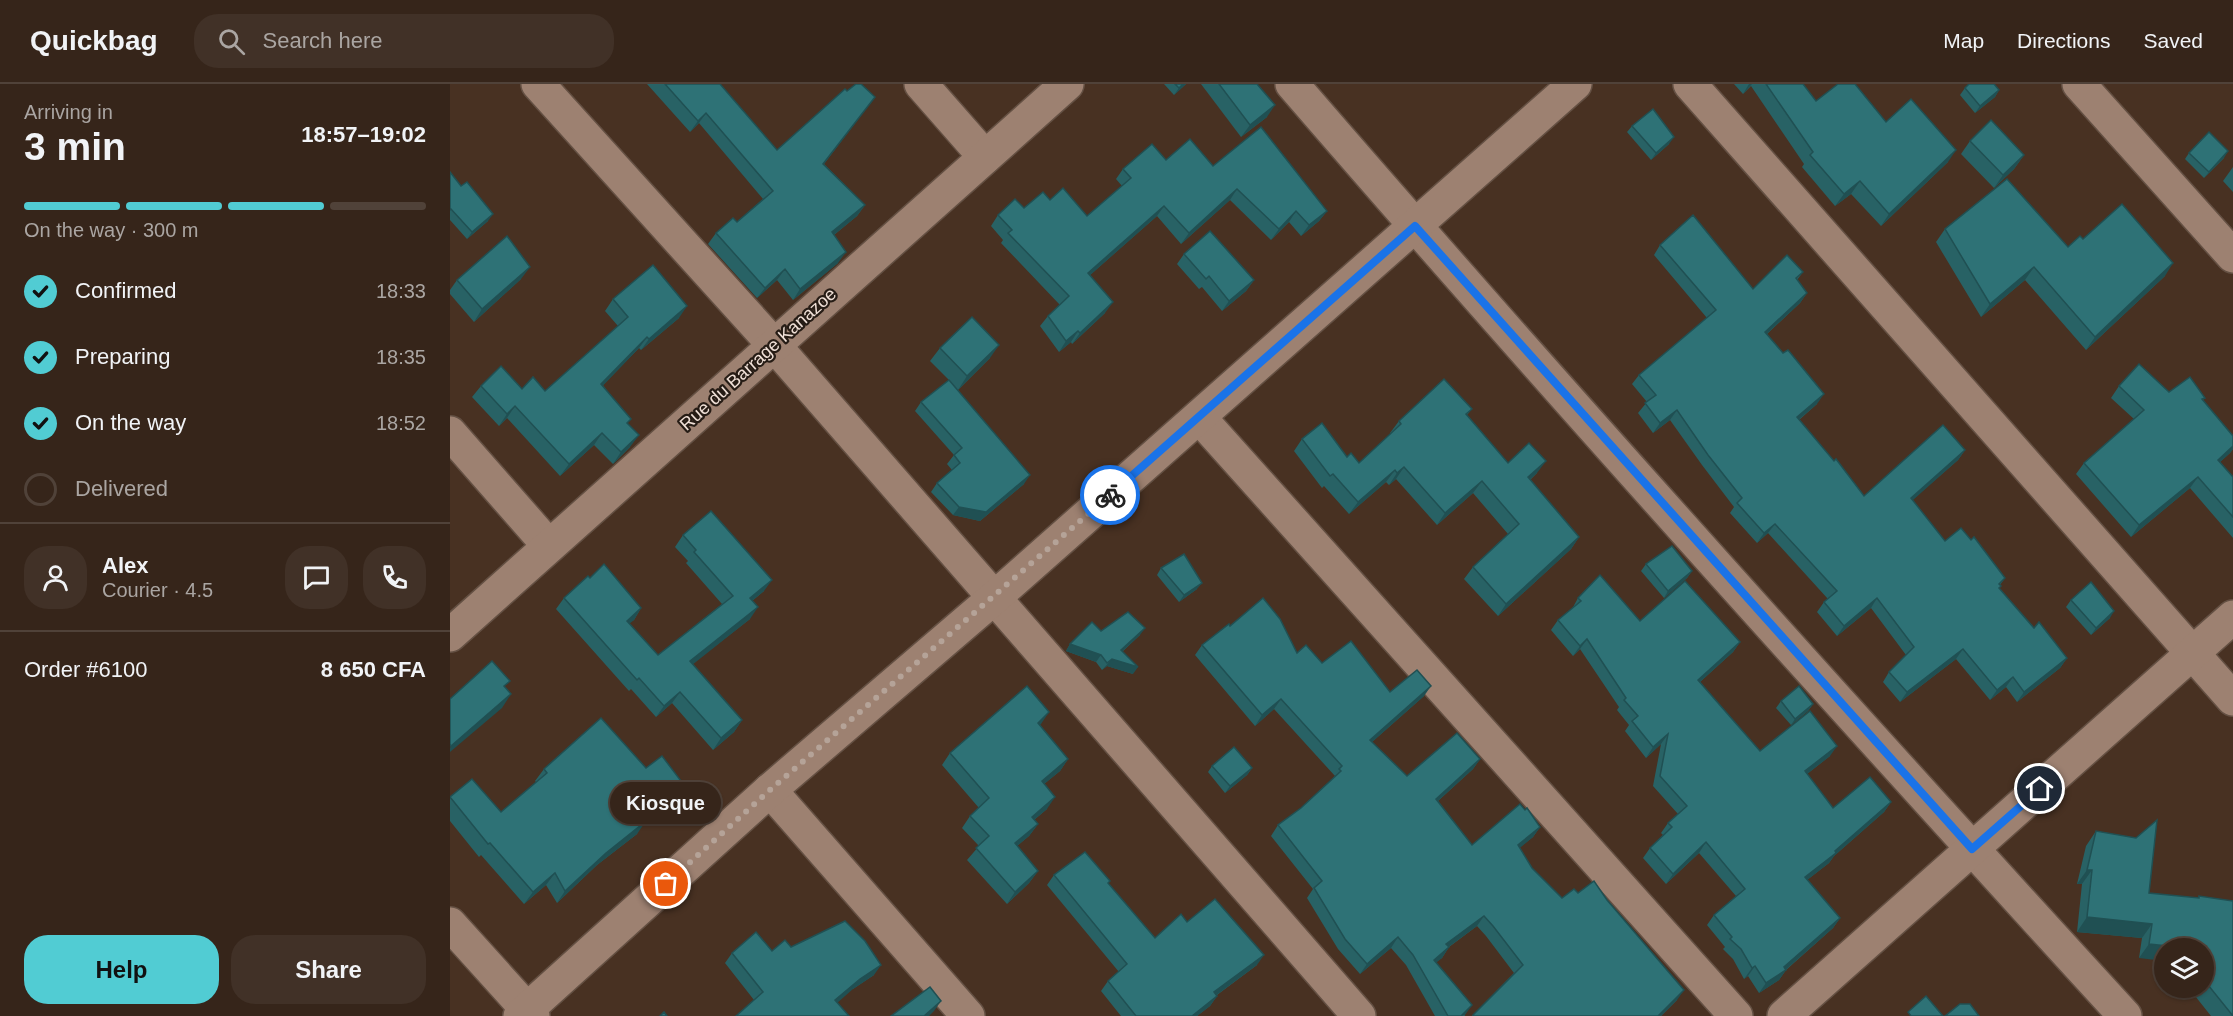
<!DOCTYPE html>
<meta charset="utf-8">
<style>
:root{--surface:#36251a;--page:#413127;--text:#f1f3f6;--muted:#aaa5a2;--line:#504239;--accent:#51ccd3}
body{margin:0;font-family:Helvetica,sans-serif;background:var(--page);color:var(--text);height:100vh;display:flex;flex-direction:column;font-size:22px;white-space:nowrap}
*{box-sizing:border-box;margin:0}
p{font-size:20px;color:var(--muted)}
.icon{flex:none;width:33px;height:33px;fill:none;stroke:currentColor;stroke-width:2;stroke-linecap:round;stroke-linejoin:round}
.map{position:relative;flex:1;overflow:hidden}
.sheet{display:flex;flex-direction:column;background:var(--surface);width:450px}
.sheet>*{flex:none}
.controls{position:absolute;left:1704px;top:854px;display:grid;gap:12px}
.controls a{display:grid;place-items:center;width:60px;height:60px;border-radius:50%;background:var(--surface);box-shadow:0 2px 4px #0004,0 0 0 2px var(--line);font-size:30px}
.pin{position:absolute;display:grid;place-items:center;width:51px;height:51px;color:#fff;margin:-26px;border:3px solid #fff;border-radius:50%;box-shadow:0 2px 6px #0007}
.courier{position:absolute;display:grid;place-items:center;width:60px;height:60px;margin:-30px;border:4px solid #1a73e8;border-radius:50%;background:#fff;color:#222;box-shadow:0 2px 8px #0007}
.bubble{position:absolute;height:42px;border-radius:21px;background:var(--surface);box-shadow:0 2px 4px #0004,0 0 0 2px var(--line);font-size:20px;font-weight:700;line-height:42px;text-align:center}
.overview em{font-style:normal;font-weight:700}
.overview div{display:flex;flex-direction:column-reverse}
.overview{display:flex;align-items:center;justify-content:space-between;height:102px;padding:0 24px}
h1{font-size:39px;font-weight:700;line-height:45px}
.bar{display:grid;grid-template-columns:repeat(4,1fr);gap:9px 6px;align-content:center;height:72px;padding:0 24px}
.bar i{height:8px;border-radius:4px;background:var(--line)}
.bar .on{background:var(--accent)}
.bar p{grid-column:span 4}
.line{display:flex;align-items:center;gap:15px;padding:0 24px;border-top:2px solid var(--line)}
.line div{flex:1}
.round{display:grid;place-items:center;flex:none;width:63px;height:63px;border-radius:24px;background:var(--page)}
ol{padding:0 24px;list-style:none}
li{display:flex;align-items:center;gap:18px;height:66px}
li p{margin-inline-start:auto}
li .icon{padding:6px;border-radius:50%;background:var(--accent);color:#111;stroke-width:4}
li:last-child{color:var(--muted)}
li i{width:33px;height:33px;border:3px solid var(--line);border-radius:50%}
.cta{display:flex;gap:12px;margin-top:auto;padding:12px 24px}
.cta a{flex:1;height:69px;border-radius:24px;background:var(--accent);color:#111;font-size:24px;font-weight:700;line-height:69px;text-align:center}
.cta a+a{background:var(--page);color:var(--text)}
header{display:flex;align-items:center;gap:36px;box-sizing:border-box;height:84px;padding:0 30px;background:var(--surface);border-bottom:2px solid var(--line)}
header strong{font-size:28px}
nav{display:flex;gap:33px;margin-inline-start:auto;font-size:21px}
.search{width:420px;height:54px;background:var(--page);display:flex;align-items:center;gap:15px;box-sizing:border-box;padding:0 21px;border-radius:24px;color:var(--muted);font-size:22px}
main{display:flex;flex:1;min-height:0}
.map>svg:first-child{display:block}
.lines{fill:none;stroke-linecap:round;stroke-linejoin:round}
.minor-casing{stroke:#645043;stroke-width:36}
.minor{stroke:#9d8171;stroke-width:33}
.wall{fill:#286265}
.shaded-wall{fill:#205053}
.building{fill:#2e7276;stroke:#205053;stroke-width:1.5}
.done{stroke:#b5a398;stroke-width:6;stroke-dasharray:0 10.8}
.route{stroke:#1a73e8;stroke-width:8}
.labels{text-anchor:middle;stroke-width:4.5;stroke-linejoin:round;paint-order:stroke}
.street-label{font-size:18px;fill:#f0e0d7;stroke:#261c15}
</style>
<header>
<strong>Quickbag</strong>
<div class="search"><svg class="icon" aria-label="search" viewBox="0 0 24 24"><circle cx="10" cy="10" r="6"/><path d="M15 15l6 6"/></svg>Search here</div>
<nav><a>Map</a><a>Directions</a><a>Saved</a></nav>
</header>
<main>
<section class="sheet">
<div class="overview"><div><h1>3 min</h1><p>Arriving in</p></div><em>18:57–19:02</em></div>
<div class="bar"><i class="on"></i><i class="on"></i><i class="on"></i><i></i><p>On the way · 300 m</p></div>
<ol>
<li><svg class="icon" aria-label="check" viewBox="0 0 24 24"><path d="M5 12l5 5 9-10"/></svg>Confirmed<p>18:33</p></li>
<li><svg class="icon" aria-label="check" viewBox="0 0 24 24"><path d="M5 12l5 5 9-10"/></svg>Preparing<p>18:35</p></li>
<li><svg class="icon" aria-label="check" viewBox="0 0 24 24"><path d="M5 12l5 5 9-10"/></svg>On the way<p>18:52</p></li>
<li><i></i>Delivered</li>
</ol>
<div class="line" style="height:108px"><a class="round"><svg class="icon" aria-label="person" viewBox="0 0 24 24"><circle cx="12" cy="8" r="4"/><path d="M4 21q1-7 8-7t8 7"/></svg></a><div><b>Alex</b><p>Courier · 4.5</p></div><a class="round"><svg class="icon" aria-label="chat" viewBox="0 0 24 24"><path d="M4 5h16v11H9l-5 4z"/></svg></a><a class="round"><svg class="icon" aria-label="phone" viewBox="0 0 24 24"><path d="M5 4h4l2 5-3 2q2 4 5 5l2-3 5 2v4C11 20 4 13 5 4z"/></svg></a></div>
<div class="line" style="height:78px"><div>Order #6100</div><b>8 650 CFA</b></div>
<div class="cta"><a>Help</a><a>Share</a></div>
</section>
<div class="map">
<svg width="1783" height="932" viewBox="0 0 1783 932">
<rect width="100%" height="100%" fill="#483122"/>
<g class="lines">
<g class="minor-casing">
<g id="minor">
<polyline points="88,0 324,261 909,932"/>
<polyline points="471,0 535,73"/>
<path d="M842 0C1114 315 1394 625 1675 932"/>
<polyline points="1240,0 1783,615"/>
<polyline points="1629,0 1783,172"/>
<polyline points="749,333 1286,932"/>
<polyline points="0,349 99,462"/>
<polyline points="0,551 617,0"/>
<polyline points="320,706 518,932"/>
<polyline points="0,840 83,932"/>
<polyline points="70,932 320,706 544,514 1125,0"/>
<polyline points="1334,932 1783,533"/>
</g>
</g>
<use href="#minor" class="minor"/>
</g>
<g class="wall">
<polygon points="197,0 270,0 327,66 397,7 425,13 374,80 415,121 407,132 384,151 388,179 343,216 327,196 307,214 258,160 266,149 287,138 313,115 249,39 240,48"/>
<polygon points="714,0 736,0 724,11"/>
<polygon points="751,0 807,0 817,33 791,53"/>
<polygon points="1284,0 1353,0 1366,17 1436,38 1498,78 1431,142 1401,110 1385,122 1352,83 1354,80 1301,2 1293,10"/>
<polygon points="1515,4 1549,6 1545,13 1525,29 1510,11"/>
<polygon points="1182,42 1219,60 1201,76 1177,48"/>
<polygon points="1520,57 1574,71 1564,85 1544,104 1511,70"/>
<polygon points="1739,69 1774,74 1754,94 1735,75"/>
<polygon points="716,76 763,82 877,127 869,137 851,152 839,138 821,156 780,116 731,160 707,132 640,191 655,229 622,260 621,258 609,268 590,242 598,232 610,221 551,159 553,156 541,142 548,131 574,124 600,116 637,132 672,102 666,95 673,85"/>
<polygon points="1783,83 1783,108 1773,97"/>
<polygon points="0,88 38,137 17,155 0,136"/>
<polygon points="1495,145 1618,163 1633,155 1715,192 1636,266 1575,196 1531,233 1486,158"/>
<polygon points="1210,161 1303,205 1353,188 1347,196 1357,209 1350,219 1317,250 1367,320 1349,336 1414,412 1515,366 1508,376 1462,416 1495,457 1555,494 1550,501 1549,505 1584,544 1617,574 1610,584 1567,618 1556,603 1540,616 1506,575 1450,618 1433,598 1439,588 1456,571 1421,524 1387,552 1367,528 1374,518 1378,515 1318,449 1307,459 1280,429 1284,423 1252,381 1220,336 1203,349 1188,329 1197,318 1182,300 1189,291 1257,234 1204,171"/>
<polygon points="734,170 804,196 796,207 772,227 752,203 749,205 727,180"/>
<polygon points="71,195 24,238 0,210 0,206 7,196"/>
<polygon points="163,215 229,234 191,266 189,264 153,301 178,340 180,363 163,380 144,361 110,392 57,334 49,342 22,313 31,302 95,307 168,242 155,227"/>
<polygon points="490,264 540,274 508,306 574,400 530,437 503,431 481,408 487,399 502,386 497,380 504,371 465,327 471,318 499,296 480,277"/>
<polygon points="1669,302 1719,308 1755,314 1753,316 1783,352 1783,365 1780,369 1770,378 1783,393 1783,454 1740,404 1681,453 1626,390 1634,379 1684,335 1661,314"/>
<polygon points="1022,325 1017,331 1058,379 1087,389 1080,396 1129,453 1121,465 1048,532 1014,495 1023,483 1058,450 1023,409 987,441 946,395 939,401 936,398 899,430 874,402 872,404 844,367 852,355 909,379 941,350 940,349 949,337"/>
<polygon points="233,451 314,507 302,517 300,535 242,580 292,636 284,648 263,666 222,619 206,633 181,605 179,607 106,525 114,514 140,494 191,524 184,536 179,539 208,571 272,520 236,479 238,477 225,463"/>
<polygon points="1196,480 1242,487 1237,494 1214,514 1191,487"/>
<polygon points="711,484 747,505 729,518 707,491"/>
<polygon points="1128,514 1190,537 1290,558 1283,568 1250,598 1310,667 1380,672 1357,690 1383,724 1441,718 1434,728 1384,772 1379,779 1357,796 1390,834 1383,844 1336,886 1329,896 1309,909 1298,892 1294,895 1283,875 1273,865 1275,863 1257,841 1264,831 1286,812 1249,769 1216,800 1193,774 1200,764 1213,751 1211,749 1218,739 1228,730 1203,702 1211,660 1196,674 1175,647 1179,641 1167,626 1169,623 1130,565 1123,572 1101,546 1108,536 1122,525"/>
<polygon points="1621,516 1660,534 1641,551 1616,523"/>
<polygon points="780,542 940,608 974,612 922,658 957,692 1030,675 1023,685 988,717 1022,761 1090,743 1083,753 1069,764 1082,784 1112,814 1227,916 1211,932 1022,932 1064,889 1036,852 1027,842 999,863 992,874 986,878 1015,932 985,932 956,881 941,864 910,890 888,865 857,814 863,805 821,752 828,741 851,724 885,692 824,625 805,642 745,571 752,561"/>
<polygon points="651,547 690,551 672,568 683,590 657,582 652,586 646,578 616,567 620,560"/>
<polygon points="1331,617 1363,620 1358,627 1341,641 1326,624"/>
<polygon points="590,641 618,675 610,687 594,700 597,725 584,736 588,740 579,752 567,762 588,787 579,799 557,820 517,776 529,762 512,744 520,732 529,724 492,681 500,669"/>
<polygon points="762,682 802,684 797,691 775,709 758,688"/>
<polygon points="196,684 222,709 193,733 187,750 147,781 107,819 96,801 74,820 31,771 29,773 0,737 0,713 51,728 86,698 85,697 94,685"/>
<polygon points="1646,747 1699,809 1748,814 1749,812 1783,932 1761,932 1738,903 1754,903 1754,864 1714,864 1689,874 1692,854 1627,848 1632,800 1627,800 1636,762"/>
<polygon points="604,791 658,799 705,854 737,838 807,881 767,911 767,912 760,922 747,932 671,932 651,907 658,897 669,888 597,801"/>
<polygon points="341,863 424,891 403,905 304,916 275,879 282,869 322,867"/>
</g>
<g class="shaded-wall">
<polygon points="733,0 736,0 724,11 729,4"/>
<polygon points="1299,0 1302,0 1293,10"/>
<polygon points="1549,6 1545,13 1525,29 1530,22"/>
<polygon points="825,21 817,33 791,53 800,41"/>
<polygon points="256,29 249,39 240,48 248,37"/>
<polygon points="1224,53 1219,60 1201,76 1206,69"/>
<polygon points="1506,66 1498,78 1431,142 1439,130"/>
<polygon points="1778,67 1774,74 1754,94 1759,88"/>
<polygon points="1574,71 1564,85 1544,104 1553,91"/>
<polygon points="1410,97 1401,110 1385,122 1394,110"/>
<polygon points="787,105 780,116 731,160 739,149"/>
<polygon points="415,121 407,132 374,159 382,148"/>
<polygon points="714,122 707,132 630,200 638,189"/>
<polygon points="846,127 839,138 821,156 829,145"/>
<polygon points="877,127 869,137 851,152 859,141"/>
<polygon points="43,130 38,137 17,155 22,148"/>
<polygon points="396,168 388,179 343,216 350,205"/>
<polygon points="1723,179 1715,192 1636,266 1645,253"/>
<polygon points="80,183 71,195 24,238 32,225"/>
<polygon points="1584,183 1575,196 1531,233 1540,220"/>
<polygon points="335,185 327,196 307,214 315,204"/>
<polygon points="804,196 796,207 772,227 779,217"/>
<polygon points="1357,209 1350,219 1308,258 1315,248"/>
<polygon points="663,218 655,229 622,260 630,249"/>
<polygon points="237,222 229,234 191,266 199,255"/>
<polygon points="628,247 621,258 609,268 616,257"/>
<polygon points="197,253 189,264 143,312 151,300"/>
<polygon points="549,261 540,274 508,306 517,292"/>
<polygon points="1374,310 1367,320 1340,343 1347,333"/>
<polygon points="65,322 57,334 49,342 57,330"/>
<polygon points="1227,326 1220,336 1203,349 1210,339"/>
<polygon points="152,349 144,361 110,392 119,380"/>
<polygon points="189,351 180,363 163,380 171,368"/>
<polygon points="1783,362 1783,365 1780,369 1760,387 1768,376"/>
<polygon points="1515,366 1508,376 1454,424 1461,414"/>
<polygon points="1096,377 1087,389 1069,405 1078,393"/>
<polygon points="954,383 946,395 939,401 947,389"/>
<polygon points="945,386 936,398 899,430 908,418"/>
<polygon points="580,391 574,400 530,437 503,431 509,423"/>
<polygon points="1748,393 1740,404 1681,453 1689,441"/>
<polygon points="1032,397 1023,409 987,441 995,429"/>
<polygon points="1325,440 1318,449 1307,459 1314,449"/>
<polygon points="1129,453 1121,465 1048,532 1056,520"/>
<polygon points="1242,487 1237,494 1214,514 1218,507"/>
<polygon points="322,496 314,507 292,525 300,514"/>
<polygon points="752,499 747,505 729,518 734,511"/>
<polygon points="1427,514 1421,524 1387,552 1394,542"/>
<polygon points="308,523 300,535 232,589 240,577"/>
<polygon points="191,524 184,536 169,548 177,537"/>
<polygon points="1664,527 1660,534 1641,551 1646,544"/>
<polygon points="695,544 690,551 666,573 671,566"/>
<polygon points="1137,555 1130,565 1123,572 1130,562"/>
<polygon points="1290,558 1283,568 1241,606 1248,596"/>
<polygon points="620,560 651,571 646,578 616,567"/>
<polygon points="1513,565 1506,575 1450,618 1457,608"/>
<polygon points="1617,574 1610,584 1567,618 1574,608"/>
<polygon points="662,575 688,583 683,590 657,582 652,586"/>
<polygon points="1563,593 1556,603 1540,616 1547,606"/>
<polygon points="981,602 974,612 913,666 920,656"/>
<polygon points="230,608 222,619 206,633 214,622"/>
<polygon points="61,610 52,624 0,668 0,664 1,662"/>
<polygon points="831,615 824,625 805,642 812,631"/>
<polygon points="1363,620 1358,627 1341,641 1345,635"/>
<polygon points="599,628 591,640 580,651 588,639"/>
<polygon points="292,636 284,648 263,666 271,654"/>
<polygon points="1218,650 1211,660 1196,674 1203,663"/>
<polygon points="1387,662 1380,672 1348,697 1355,687"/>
<polygon points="618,675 610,687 583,709 592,697"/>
<polygon points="1030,675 1023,685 979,725 986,715"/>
<polygon points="802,684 797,691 775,709 780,702"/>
<polygon points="231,697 222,709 182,742 190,729"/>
<polygon points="605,713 597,725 573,745 582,733"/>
<polygon points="1441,718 1434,728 1384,772 1379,779 1348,803 1355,793"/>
<polygon points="196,737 187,750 147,781 107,819 115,807 156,769"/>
<polygon points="588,740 579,752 556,771 565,759"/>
<polygon points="1090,743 1083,753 1060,772 1068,761"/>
<polygon points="1256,758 1249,769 1216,800 1223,790"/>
<polygon points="1637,786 1642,786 1632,800 1627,800"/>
<polygon points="588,787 579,799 557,820 565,808"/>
<polygon points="105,789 96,801 74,820 83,808"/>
<polygon points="1034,832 1027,842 989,870 996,860"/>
<polygon points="1637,833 1702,840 1692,854 1627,848"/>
<polygon points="1390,834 1383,844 1332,889 1336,886 1329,896 1309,909 1316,899"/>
<polygon points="948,853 941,864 910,890 917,880"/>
<polygon points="1699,860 1727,863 1726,864 1714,864 1714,877 1689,874"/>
<polygon points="999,863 992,874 977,886 984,876"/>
<polygon points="814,871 807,881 757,918 764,908"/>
<polygon points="431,881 424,891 403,905 378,927 385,916 410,895"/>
<polygon points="1305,882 1298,892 1294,895 1302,884"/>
<polygon points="1234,906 1227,916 1211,932 1208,932"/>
<polygon points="767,912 760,922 747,932 742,932"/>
<polygon points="491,917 484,927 479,932 474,932"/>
<polygon points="1022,921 1015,931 1011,932"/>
</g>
<g class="building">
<polygon points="215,0 270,0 327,66 395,5 397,7 406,0 411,0 425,13 373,80 415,121 382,148 396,168 350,205 335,185 315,204 266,149 283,134 287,138 323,107 256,29 248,37"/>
<polygon points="725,0 733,0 729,4"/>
<polygon points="769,0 807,0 825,21 800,41"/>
<polygon points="1316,0 1353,0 1366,17 1388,0 1405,0 1436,38 1461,15 1506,66 1439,130 1410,97 1394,110 1360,71 1363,68"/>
<polygon points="1519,0 1544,0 1549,6 1530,22 1515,4"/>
<polygon points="1203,25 1224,53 1206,69 1182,42"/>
<polygon points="1541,36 1574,71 1553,91 1520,57"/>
<polygon points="811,43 877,127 859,141 846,127 829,145 787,105 739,149 714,122 638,189 663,218 630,249 628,247 616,257 598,232 619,212 558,149 562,146 548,131 565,115 574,124 593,108 600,116 613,104 637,132 681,94 673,85 702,60 716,76 740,55 763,82"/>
<polygon points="1759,48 1778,67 1759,88 1739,69"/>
<polygon points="0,88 11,102 17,98 43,130 22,148 1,125 0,126"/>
<polygon points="1557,95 1618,163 1630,152 1633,155 1672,120 1723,179 1645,253 1584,183 1540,220 1495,145"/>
<polygon points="1243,131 1303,205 1337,171 1353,188 1346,194 1357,209 1315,248 1333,269 1338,266 1374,310 1347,333 1384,377 1386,375 1414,412 1493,341 1515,366 1461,414 1495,457 1511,444 1521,456 1524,453 1555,494 1549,500 1551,502 1549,504 1584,544 1589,538 1617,574 1574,608 1563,593 1547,606 1513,565 1457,608 1439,588 1464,563 1427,514 1394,542 1374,518 1387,507 1325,440 1314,449 1287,419 1292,414 1258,371 1227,326 1210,339 1195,319 1206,311 1189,291 1266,226 1210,161"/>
<polygon points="760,147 804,196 779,217 759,192 756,195 734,170"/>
<polygon points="57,152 80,183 32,225 7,196"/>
<polygon points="203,181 237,222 199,255 197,253 151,300 181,335 177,339 189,351 171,368 152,349 119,380 65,322 57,330 31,302 51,282 72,305 83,293 95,307 178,233 163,215"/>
<polygon points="522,233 549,261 517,292 490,264"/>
<polygon points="1689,280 1719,308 1740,293 1755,314 1752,315 1783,352 1783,362 1768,376 1783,393 1783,433 1748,393 1689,441 1634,379 1694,326 1669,302"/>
<polygon points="994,295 1022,325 1016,330 1058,379 1079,359 1096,377 1078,393 1129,453 1056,520 1023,483 1069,440 1032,397 995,429 954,383 947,389 945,386 908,418 883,390 880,392 852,355 872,339 897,373 901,369 909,379 951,340 949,337"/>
<polygon points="499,296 580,391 536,428 509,423 487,399 510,379 504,371 512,364 471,318"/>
<polygon points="261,427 322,496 300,514 308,523 240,577 292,636 271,654 230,608 214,622 189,594 187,596 114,514 138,492 140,494 154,480 191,524 177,537 208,571 283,512 244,468 246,466 233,451"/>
<polygon points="1222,462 1242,487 1218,507 1196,480"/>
<polygon points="734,470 752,499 734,511 711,484"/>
<polygon points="1150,491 1190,537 1235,497 1290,558 1248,596 1310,667 1360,627 1387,662 1355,687 1383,724 1420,693 1441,718 1385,767 1386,769 1355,793 1390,834 1334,883 1336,886 1316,899 1305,882 1302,884 1291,865 1280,855 1282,853 1264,831 1295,805 1256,758 1223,790 1200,764 1222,743 1218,739 1237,722 1210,692 1218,650 1203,663 1182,637 1188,632 1174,616 1176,614 1137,555 1130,562 1108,536 1131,517 1128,514"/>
<polygon points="1641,498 1664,527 1646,544 1621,516"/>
<polygon points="813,514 830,535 847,569 856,561 872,579 901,557 940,608 967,586 981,602 920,656 957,692 1007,649 1030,675 986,715 1022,761 1070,720 1075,726 1077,724 1090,743 1068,761 1082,784 1112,814 1124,805 1128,809 1144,797 1157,816 1234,906 1208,932 1024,932 1023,931 1073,881 1043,842 1034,832 996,860 999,863 984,876 1022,921 1011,932 998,932 963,871 948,853 917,880 895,855 864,804 872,797 828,741 851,724 891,687 889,685 892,682 831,615 812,631 752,561 779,540 780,542"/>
<polygon points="678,528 695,544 671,566 688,583 662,575 657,579 651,571 620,560 642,538 651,547"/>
<polygon points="42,577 60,597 54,602 61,610 1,662 0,660 0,615"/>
<polygon points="577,602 599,628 588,639 618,675 592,697 605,713 582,733 588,740 565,759 588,787 565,808 526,764 539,752 520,732 539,714 500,669"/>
<polygon points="1349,602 1363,620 1345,635 1331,617"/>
<polygon points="151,634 196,684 212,672 231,697 190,729 196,737 156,769 115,807 105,789 83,808 40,759 38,760 0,713 22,695 51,728 97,689 94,685"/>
<polygon points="784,663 802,684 780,702 762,682"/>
<polygon points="1707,736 1699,809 1749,814 1749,812 1783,817 1783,932 1754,896 1754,864 1728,864 1727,863 1699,860 1702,840 1637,833 1642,786 1637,786 1646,747 1686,754"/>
<polygon points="635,768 660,797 658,799 705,854 731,830 737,838 765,815 814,871 764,908 767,912 742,932 686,932 658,897 677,880 604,791"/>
<polygon points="395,837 415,857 431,881 410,895 385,916 399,932 286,932 313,908 282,869 306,848 322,867 335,856 341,863"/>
<polygon points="480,903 491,917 474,932 441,932"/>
<polygon points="1476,912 1493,932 1461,932 1458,928"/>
<polygon points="1510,920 1520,920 1529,932 1495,932"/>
<polygon points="214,928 217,932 210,932"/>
</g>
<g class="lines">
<polyline class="done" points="216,800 320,706 660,411"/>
<polyline class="route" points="660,411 965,142 1522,765 1590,705"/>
</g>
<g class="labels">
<g class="street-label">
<text transform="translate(308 275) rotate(-42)" y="6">Rue du Barrage Kanazoe</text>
</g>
</g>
</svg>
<div class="controls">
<a><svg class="icon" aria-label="layers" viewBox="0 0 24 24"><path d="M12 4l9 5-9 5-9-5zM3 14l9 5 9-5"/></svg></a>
</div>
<div class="pin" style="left:216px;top:800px;background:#ea580c"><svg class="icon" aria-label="bag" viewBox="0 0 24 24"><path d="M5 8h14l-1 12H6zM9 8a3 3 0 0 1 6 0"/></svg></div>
<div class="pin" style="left:1590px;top:705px;background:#1f2937"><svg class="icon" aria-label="home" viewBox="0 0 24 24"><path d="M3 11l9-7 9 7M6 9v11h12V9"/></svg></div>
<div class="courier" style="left:660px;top:411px"><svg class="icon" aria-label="bike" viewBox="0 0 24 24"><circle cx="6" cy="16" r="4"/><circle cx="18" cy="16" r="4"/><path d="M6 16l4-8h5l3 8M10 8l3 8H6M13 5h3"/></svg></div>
<div class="bubble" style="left:160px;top:698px;width:111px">Kiosque</div>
</div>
</main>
